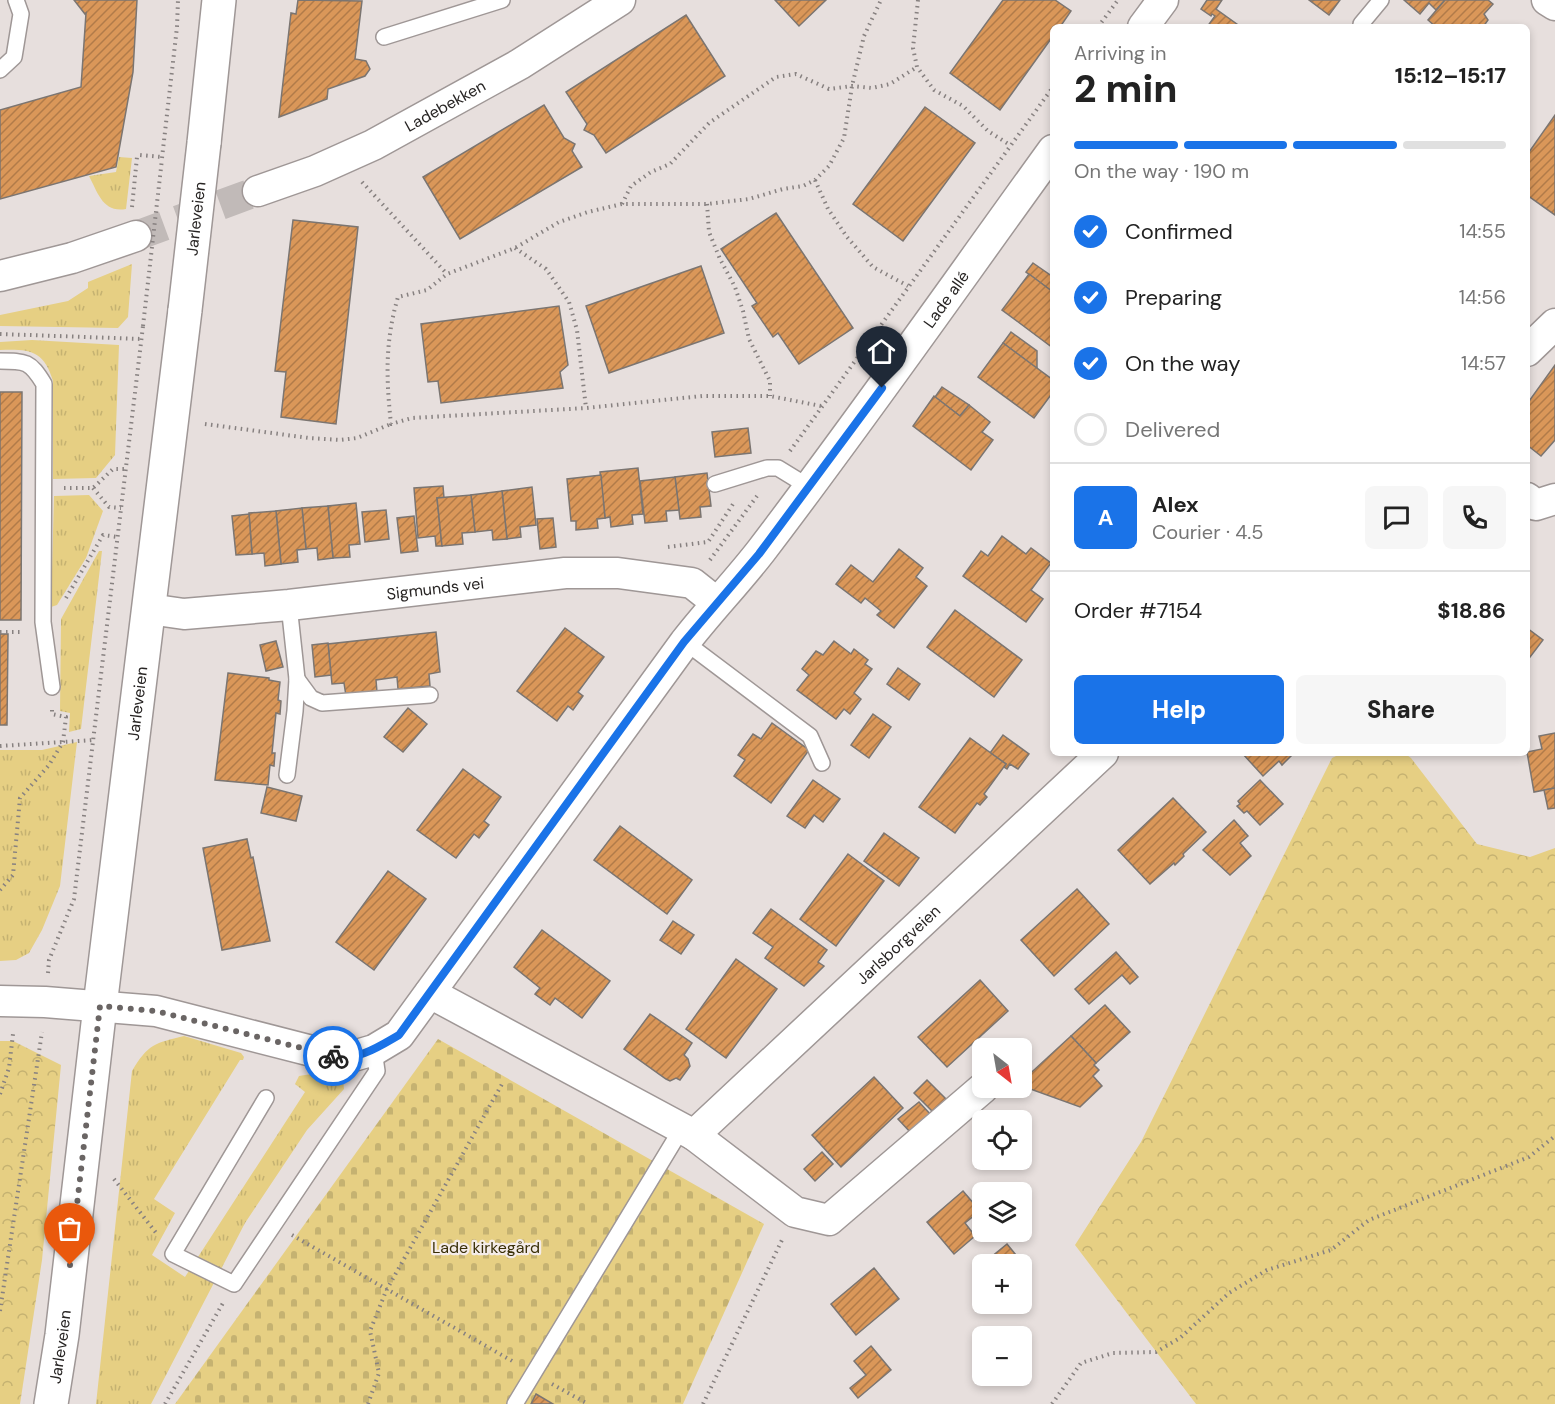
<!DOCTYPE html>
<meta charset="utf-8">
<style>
:root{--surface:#fff;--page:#f6f6f6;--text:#222;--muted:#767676;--line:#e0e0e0;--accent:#1a73e8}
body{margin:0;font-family:"DM Sans",sans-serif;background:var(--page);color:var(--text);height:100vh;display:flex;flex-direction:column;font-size:22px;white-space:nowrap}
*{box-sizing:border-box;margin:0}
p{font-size:20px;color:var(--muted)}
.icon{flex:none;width:33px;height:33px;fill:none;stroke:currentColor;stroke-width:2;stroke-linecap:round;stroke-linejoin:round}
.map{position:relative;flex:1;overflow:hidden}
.drawer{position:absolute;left:1050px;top:24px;width:480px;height:732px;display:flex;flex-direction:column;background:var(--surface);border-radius:9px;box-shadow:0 3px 9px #0003}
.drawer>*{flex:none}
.needle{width:39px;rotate:149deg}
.fabs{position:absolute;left:972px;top:1038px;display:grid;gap:12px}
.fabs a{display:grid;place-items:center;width:60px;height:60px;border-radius:9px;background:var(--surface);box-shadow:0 3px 9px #0003;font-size:30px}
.pin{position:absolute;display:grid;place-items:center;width:51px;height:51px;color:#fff;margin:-62px -26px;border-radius:50% 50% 50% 0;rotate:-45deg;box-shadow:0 0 6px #0007}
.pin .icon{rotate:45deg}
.courier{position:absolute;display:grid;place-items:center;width:60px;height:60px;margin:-30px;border:4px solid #1a73e8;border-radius:50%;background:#fff;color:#222;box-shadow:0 2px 8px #0007}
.overview em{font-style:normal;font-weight:800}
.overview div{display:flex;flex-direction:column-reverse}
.overview{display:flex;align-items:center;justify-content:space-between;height:102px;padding:0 24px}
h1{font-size:39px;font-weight:800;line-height:45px}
.bar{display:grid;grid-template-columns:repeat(4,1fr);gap:9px 6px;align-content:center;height:72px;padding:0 24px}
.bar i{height:8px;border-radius:4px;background:var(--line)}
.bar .active{background:var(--accent)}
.bar p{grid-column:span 4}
.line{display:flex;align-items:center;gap:15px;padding:0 24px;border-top:2px solid var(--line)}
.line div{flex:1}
.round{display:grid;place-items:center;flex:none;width:63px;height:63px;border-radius:9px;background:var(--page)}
ol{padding:0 24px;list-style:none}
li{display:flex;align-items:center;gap:18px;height:66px}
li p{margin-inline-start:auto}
li .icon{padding:6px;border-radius:50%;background:var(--accent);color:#fff;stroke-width:4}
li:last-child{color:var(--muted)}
li i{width:33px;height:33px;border:3px solid var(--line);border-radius:50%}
.action{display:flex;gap:12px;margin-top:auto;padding:12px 24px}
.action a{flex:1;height:69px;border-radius:9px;background:var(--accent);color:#fff;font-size:24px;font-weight:800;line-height:69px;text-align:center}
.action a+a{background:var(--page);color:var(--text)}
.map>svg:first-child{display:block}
.grass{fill:url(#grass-tufts)}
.forest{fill:url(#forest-crowns)}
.cemetery{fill:url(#cemetery-stones)}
.building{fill:url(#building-hatch);stroke:#7b7571;stroke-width:1.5}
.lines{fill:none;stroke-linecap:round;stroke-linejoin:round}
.street-tunnel{stroke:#c1bab8;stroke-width:30;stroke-dasharray:30 15;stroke-linecap:butt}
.lane-casing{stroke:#9f9796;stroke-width:18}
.street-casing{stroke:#9f9796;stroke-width:33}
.secondary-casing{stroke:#9f9796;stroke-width:36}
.path{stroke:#878180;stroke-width:4;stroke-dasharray:1.5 4.5;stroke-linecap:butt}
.lane{stroke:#fff;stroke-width:15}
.street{stroke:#fff;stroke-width:30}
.secondary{stroke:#fff;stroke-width:33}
.secondary-bridge-casing{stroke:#9f9796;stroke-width:36;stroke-linecap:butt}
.path-bridge{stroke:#878180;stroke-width:4;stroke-dasharray:1.5 4.5;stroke-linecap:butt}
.secondary-bridge{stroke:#fff;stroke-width:33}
.done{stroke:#6a6564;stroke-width:6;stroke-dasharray:0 10.8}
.route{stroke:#1a73e8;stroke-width:8}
.labels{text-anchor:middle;stroke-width:4.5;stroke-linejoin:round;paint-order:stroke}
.street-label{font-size:16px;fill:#272423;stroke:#f4ecea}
.park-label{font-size:16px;fill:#392e06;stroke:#f4ecea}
</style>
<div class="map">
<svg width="1555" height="1404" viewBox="0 0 1555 1404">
<defs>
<pattern id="grass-tufts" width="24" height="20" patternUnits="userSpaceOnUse" patternTransform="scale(1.5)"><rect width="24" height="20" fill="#e6cf83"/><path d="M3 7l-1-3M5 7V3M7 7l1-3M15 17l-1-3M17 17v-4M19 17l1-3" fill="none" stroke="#c5b271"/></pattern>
<pattern id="forest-crowns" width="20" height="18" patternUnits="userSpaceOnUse" patternTransform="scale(1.5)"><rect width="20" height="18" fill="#e6cf83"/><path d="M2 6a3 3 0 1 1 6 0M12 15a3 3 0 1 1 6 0" fill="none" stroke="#c5b271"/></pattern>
<pattern id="cemetery-stones" width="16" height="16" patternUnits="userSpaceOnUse" patternTransform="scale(1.5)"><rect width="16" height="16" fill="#e6cf83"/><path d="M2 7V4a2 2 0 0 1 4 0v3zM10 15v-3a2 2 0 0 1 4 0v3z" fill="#c5b271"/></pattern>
<pattern id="building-hatch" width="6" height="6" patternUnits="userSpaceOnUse" patternTransform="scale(1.5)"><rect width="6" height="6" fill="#da9759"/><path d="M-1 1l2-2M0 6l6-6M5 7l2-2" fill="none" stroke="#b17b49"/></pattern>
</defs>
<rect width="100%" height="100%" fill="#e7dfdd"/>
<g class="grass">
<path d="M119 157 132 158 126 209C103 213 98 193 89 176L116 172Z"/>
<polygon points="132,264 128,317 118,328 0,326 0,315 68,301 88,288 88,282"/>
<path d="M32 340 119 345 115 455 96 478 53 479V381C44 350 29 349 0 350V342Z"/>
<polygon points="89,495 103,511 86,558 57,605 51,607 54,496"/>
<polygon points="99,551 102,551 81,729 69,732 70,713 60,711 61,619"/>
<polygon points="77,742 60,886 42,930 29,953 16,960 0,961 0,750 42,750"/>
<path d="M184 1036 241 1053 244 1057 243 1060H240L154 1199 175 1213 152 1255 185 1277 305 1092 295 1084 299 1076C314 1074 330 1070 343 1079L344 1089 307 1130 245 1223 151 1404H96L132 1071C148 1044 155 1043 184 1036Z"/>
</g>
<g class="forest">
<polygon points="1342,753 1404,753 1411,758 1477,844 1530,857 1555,848 1555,1404 1196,1404 1075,1245 1141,1142 1332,758"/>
<polygon points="0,1041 13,1041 61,1065 42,1260 20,1404 0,1404"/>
</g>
<polygon class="cemetery" points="438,1039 764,1224 683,1404 175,1404"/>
<g class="building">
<polygon points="74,0 137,0 133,72 116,167 0,199 0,110 81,87 86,13 85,14"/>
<polygon points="298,0 362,1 355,59 366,61 370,69 365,76 328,89 327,99 279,117 291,13 296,14"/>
<polygon points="775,0 826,0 799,26"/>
<polygon points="1003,0 1055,0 1071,11 1060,27 1053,27 1053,36 1000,110 950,73"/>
<polygon points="1207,0 1222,0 1216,9 1241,27 1207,27 1215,16 1212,14 1211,16 1201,9"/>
<polygon points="1309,0 1340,0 1329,15"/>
<polygon points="1404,0 1445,0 1436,10 1429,3 1420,14"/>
<polygon points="1445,0 1488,0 1493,4 1484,14 1488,20 1483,27 1436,27 1428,20"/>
<polygon points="686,15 725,76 606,153 594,135 584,130 587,124 566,92"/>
<polygon points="544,105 564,138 575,144 572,151 582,167 460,239 423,177"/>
<polygon points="925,107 975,143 903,241 853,204"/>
<polygon points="1555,115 1555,215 1527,195 1527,155"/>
<polygon points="776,213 853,328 799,364 778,333 773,337 752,306 757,303 721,249"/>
<polygon points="293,220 358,227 336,424 281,417 286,372 275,371"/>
<polygon points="1033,263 1053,277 1053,292 1026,272"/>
<polygon points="701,266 724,333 609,373 586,306"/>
<polygon points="1029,274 1053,292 1053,348 1002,310"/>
<polygon points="559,306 568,365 560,372 563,388 441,403 438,381 428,382 421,324"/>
<polygon points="1011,332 1037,351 1037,369 1003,343"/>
<polygon points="1003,343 1053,380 1053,392 1034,418 978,377"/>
<polygon points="1555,365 1555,440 1541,456 1527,445 1527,404"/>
<polygon points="942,387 969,405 960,416 935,397"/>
<polygon points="0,392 22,392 21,620 0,620"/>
<polygon points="934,396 960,416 969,405 990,422 982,432 993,440 971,470 913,426"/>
<polygon points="748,428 751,453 715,457 712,432"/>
<polygon points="638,468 643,514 632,515 633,524 611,527 610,517 605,518 600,472"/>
<polygon points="707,473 711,506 700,507 701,517 680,519 675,477"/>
<polygon points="601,475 605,518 597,519 598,528 576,530 576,521 571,521 567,479"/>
<polygon points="675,477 679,510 666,511 667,521 645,523 640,481"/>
<polygon points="443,486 444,498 437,498 442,546 436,546 435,536 418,538 414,488"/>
<polygon points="532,487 536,525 520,527 521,537 507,539 502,491"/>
<polygon points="502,491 507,539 493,540 492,530 475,532 471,495"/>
<polygon points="471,495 475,532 462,533 463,544 442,546 437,498"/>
<polygon points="356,503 360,544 349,545 350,557 333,558 328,506"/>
<polygon points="328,506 333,558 318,560 317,548 306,549 302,508"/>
<polygon points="302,508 306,549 297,550 298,562 281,564 276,511"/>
<polygon points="386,510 389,539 365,542 362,512"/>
<polygon points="276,511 281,564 265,566 264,553 252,554 249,513"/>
<polygon points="249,514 252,554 236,555 232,516"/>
<polygon points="414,516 418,551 401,553 397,518"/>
<polygon points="553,518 556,547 540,549 537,519"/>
<polygon points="1002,536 1026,554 1031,548 1051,563 1031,590 1043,599 1026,622 963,576 981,551 988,556"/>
<polygon points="899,549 923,568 916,577 927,586 894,628 877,615 881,611 865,598 861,603 836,584 851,565 873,582"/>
<polygon points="955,610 1022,660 994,697 927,647"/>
<polygon points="565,628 604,657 578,692 583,696 573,710 568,706 557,721 517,691"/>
<polygon points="1527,628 1543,640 1527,661"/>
<polygon points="436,632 440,672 429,674 430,686 398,689 397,677 376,680 377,692 346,696 344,683 332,684 328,644"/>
<polygon points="0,634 8,634 7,725 0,725"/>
<polygon points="276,641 283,667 266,671 260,645"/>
<polygon points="834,641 851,654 854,649 868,660 865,664 872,669 854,693 861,699 850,714 844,709 836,719 797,690 809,675 802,669 816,651 823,655"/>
<polygon points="328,643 331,675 315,677 312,645"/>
<polygon points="898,668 920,684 909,700 887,684"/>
<polygon points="228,673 269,678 269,680 280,682 278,700 281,701 280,714 276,713 272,753 275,753 274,766 270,765 268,785 215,780"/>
<polygon points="408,708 427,724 403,752 384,737"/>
<polygon points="873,714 891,727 869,758 851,745"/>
<polygon points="772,723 809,750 771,803 734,776 745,760 738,755 753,734 761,739"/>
<polygon points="1555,733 1555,788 1534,792 1527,752 1542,749 1539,736"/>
<polygon points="1003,735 1029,754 1018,769 1010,764 1007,769 1004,767 1006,764 990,753"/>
<polygon points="970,738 1006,764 984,794 987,797 980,805 977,803 955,833 919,807"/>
<polygon points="1242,753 1294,753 1282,765 1279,761 1263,776"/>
<polygon points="463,769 501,797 484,821 489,825 479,838 474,834 456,858 417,830"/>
<polygon points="813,780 840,799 823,822 814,815 805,828 787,816"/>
<polygon points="1260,780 1283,804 1260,825 1247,811 1244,813 1237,806 1240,804 1238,801"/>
<polygon points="267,787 302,796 296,821 261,813"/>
<polygon points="1555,788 1555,808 1548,809 1544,790"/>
<polygon points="1173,798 1206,832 1183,854 1184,856 1175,865 1174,863 1150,884 1118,850"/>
<polygon points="1234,820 1248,836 1240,843 1251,856 1230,875 1203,850"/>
<polygon points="620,826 692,880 667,914 594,860"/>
<polygon points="884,833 919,858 899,886 864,861"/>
<polygon points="247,839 251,858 253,857 270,941 222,950 203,848"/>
<polygon points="848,854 884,881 836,946 800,919"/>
<polygon points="388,871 426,899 374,970 336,942"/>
<polygon points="1077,889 1109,924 1054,976 1021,940"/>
<polygon points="771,909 827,950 818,962 824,966 804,986 765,958 773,947 753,933"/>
<polygon points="673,921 694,935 681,954 660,940"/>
<polygon points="542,930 610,981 582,1018 555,998 550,1005 535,994 540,988 514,967"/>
<polygon points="1116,952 1138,977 1130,984 1122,975 1089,1004 1075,989"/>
<polygon points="736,959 777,989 726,1058 686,1029"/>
<polygon points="980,980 1008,1011 947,1067 918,1037"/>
<polygon points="1105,1005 1130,1032 1096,1063 1071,1036"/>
<polygon points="650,1014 692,1043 684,1055 688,1059 690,1066 680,1080 676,1078 670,1081 666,1079 624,1049"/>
<polygon points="1071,1036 1096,1063 1094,1065 1099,1070 1093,1076 1102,1086 1080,1107 1022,1086 1022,1081"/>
<polygon points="874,1077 903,1108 841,1167 812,1135"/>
<polygon points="927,1080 947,1100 934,1113 914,1093"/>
<polygon points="919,1102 931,1115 911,1133 898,1119"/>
<polygon points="822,1152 833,1164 815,1181 804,1169"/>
<polygon points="963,1191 980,1211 965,1223 975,1236 954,1254 927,1222"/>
<polygon points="1007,1244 1020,1260 1015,1264 997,1264 991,1257"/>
<polygon points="874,1268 899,1299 856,1335 831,1304"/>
<polygon points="871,1346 891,1370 858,1398 850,1388 866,1375 854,1361"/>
<polygon points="536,1394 553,1404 531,1404"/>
</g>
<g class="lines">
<polyline class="street-tunnel" points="136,236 258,191"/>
<g class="lane-casing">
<g id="lane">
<polyline points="1361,24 1381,0"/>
<polyline points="384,37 502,0"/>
<polyline points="0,70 14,57 21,14 16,0"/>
<path d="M0 361C26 361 30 361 44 384L43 622 52 687"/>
<polyline points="715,484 767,468 778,468 809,487"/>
<polyline points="685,642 810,736 822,763"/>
<polyline points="297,679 311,698 322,703 430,695"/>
<polyline points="287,775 295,711 297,679 289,605"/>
<polyline points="266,1098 173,1254 234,1284 377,1071 374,1050"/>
<polyline points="515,1404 682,1128"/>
</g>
</g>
<g class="street-casing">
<g id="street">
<polyline points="1547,0 1555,5"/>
<polyline points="1143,27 1163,0"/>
<path id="s1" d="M258 191 315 171 373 145 520 64 620 0"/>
<polyline points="0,276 72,258 136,236"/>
<polyline points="1527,351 1555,324"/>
<polyline points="1527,498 1536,505 1555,499"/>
<path id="s2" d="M149 609 184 614 289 605 565 573H618L692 583 716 602"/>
<path id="s3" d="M430 993 694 1135 1103 753"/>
<path id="s4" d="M0 1001 45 1002 156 1011 343 1059 374 1050 399 1035 685 642C709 611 737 582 761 551 861 420 956 284 1053 150"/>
<polyline points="694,1135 795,1212 829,1220 983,1088"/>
</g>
</g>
<g class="secondary-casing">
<g id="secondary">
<polyline points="204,143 219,0"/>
<path id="s5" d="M51 1404 62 1335 100 1006 185 310"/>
</g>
</g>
<g class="path">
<polyline points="918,0 913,48 917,67 934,90 963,106 988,131 1010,145"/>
<polyline points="1098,27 1118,0"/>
<polyline points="162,158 177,27 178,0"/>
<polyline points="815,180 828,209 847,237 873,267 908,286"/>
<polyline points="362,182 447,274"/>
<polyline points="622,204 631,186 651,172 670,164 709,123 776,77 796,74 829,89 852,86 872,88 890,84 917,67"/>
<polyline points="707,204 709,232 720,259 735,287 743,311 749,339 770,381 770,396"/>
<polyline points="132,207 137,157 140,155 162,157"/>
<polyline points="515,248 546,269 569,302 577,330 586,408"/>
<polyline points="0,334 142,339"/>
<path d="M821 406 770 396H702L586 408 412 418 391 424C386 378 385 341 398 297L427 290 447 274 515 248 559 222 588 212 622 204H707L749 199 783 189 803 186 815 180 829 166 844 138 852 86 864 36 881 0"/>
<polyline points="205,424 309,438 340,440 357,438 391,424"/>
<polyline points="790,451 1053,87"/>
<polyline points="64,488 93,488 113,469 126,469"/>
<polyline points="93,488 109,507 121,508"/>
<polyline points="668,547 708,542 733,504"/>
<polyline points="710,560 757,496"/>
<polyline points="66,598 103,535 118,537"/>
<polyline points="0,632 22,632"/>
<polyline points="0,746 94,740"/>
<polyline points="0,890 13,875 20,798 49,765 63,742 66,717 52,714 52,709"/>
<polyline points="48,973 49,960 74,899 143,326"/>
<polyline points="0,1094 9,1068 13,1034"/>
<polyline points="114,1179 157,1234"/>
<polyline points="292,1235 514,1362"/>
<polyline points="0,1311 42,1032"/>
<polyline points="552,1384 588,1404"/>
<polyline points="165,1404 223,1303"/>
<polyline points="368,1404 379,1373 370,1331 386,1291 502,1084"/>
<polyline points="703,1404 782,1240"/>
<polyline points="1052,1404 1081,1363 1113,1353 1156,1352 1180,1338 1229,1293 1267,1270 1331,1250 1369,1220 1529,1157 1555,1136"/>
</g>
<use href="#lane" class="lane"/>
<use href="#street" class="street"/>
<use href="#secondary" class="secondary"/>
<g class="secondary-bridge-casing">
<g id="secondary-bridge">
<path id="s6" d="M185 310 204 143"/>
</g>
</g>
<polyline class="path-bridge" points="143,326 162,159"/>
<use href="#secondary-bridge" class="secondary-bridge"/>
</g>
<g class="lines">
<polyline class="done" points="70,1265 100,1006 156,1011 333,1056"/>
<path class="route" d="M333 1056C356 1062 380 1046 399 1035L684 642 759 554 882 388"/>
</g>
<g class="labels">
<g class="street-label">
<text dy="6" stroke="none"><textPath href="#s1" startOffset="206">Ladebekken</textPath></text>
<text dy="6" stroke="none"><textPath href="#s6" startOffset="92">Jarleveien</textPath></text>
<text dy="6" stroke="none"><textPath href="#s4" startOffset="1328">Lade allé</textPath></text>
<text dy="6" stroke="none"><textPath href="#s2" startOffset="288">Sigmunds vei</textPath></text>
<text dy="6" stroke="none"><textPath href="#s5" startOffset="706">Jarleveien</textPath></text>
<text dy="6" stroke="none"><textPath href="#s3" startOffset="579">Jarlsborgveien</textPath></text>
<text dy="6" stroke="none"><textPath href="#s5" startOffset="58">Jarleveien</textPath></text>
</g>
<g class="park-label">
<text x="486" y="1253">Lade kirkegård</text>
</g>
</g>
</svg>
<div class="fabs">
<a><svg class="needle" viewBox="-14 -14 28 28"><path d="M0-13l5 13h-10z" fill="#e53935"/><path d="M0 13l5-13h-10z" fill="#767676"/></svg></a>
<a><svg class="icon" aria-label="locate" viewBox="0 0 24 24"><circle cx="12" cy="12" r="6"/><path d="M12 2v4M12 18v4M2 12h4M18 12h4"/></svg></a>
<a><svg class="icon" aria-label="layers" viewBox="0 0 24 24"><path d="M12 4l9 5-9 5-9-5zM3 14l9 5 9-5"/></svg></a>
<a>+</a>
<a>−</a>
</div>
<div class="pin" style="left:70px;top:1265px;background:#ea580c"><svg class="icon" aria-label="bag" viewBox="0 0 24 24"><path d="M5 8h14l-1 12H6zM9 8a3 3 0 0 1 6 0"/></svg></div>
<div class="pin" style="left:882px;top:388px;background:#1f2937"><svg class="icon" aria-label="home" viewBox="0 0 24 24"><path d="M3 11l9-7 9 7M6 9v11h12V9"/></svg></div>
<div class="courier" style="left:333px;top:1056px"><svg class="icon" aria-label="bike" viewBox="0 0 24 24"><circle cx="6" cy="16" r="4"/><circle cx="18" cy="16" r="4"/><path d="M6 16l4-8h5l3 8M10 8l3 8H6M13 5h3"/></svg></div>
<section class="drawer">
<div class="overview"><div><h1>2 min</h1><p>Arriving in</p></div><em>15:12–15:17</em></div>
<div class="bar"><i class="active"></i><i class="active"></i><i class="active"></i><i></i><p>On the way · 190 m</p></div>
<ol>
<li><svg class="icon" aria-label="check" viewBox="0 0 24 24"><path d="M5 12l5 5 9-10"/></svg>Confirmed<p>14:55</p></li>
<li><svg class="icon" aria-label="check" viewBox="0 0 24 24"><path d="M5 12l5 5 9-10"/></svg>Preparing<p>14:56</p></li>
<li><svg class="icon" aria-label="check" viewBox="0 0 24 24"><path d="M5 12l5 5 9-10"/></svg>On the way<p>14:57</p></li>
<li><i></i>Delivered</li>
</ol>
<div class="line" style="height:108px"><b class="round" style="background:var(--accent);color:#fff">A</b><div><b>Alex</b><p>Courier · 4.5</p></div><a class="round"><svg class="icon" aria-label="chat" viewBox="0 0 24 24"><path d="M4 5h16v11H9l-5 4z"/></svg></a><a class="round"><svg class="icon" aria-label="phone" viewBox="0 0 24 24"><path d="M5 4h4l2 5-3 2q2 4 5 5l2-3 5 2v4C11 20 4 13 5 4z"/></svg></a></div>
<div class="line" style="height:78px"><div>Order #7154</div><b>$18.86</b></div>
<div class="action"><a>Help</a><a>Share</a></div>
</section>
</div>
